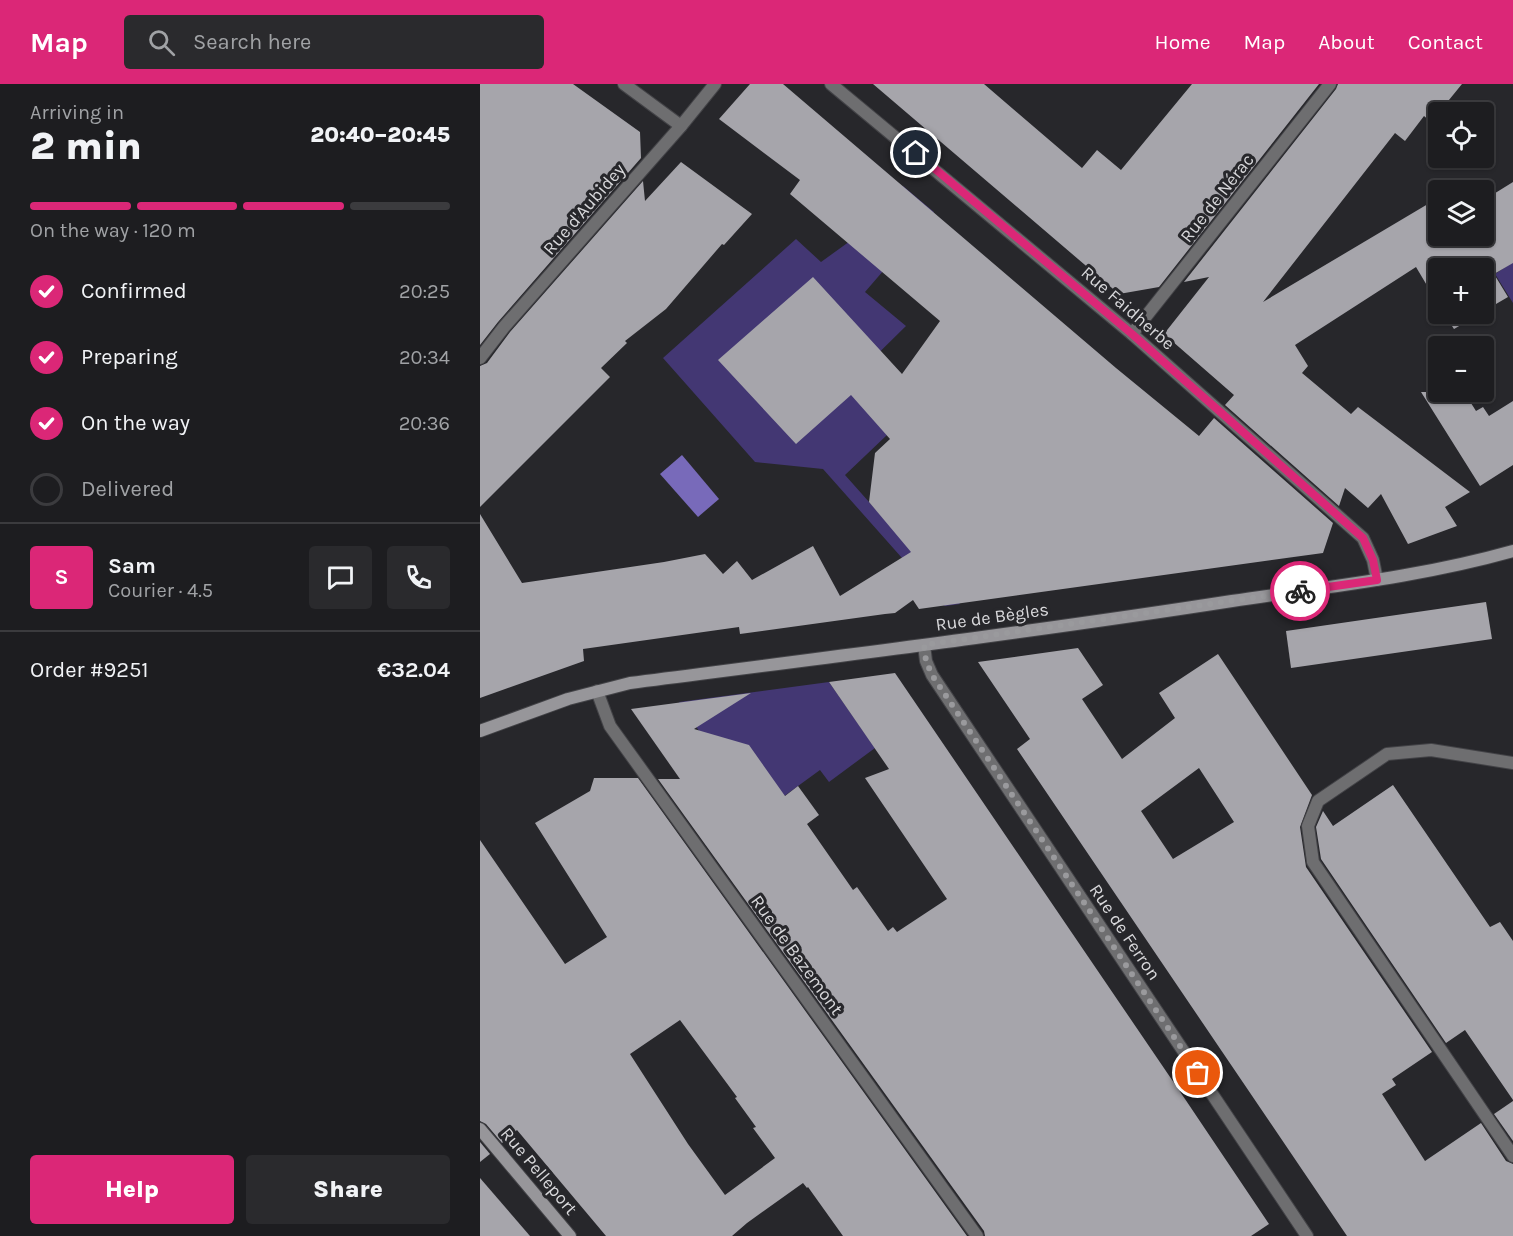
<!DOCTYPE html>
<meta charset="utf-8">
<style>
:root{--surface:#1d1d20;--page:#2a2a2d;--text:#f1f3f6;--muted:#a0a2a5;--line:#3b3b3e;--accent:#db2777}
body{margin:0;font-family:Karla,sans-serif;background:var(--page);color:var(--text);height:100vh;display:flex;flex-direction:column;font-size:22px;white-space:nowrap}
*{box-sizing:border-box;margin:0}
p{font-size:20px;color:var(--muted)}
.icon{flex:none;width:33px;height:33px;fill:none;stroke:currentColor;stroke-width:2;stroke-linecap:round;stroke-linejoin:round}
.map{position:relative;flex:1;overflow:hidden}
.side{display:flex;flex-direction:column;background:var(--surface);width:480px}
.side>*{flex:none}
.tools{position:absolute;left:948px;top:18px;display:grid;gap:12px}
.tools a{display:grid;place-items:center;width:66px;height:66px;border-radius:6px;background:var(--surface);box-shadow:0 2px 4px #0004,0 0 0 2px var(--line);font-size:30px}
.pin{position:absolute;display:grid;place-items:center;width:51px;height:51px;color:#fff;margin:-26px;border:3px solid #fff;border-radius:50%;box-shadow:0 2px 6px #0007}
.courier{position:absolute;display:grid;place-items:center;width:60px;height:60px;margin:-30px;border:4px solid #db2777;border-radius:50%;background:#fff;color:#222;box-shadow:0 2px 8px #0007}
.summary em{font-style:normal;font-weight:800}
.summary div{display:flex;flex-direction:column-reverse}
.summary{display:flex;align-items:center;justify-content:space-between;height:102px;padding:0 30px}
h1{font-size:39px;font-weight:800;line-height:45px}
.bar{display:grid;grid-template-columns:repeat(4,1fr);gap:9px 6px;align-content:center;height:72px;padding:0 30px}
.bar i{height:8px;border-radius:4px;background:var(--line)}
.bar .selected{background:var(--accent)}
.bar p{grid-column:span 4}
.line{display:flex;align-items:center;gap:15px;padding:0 30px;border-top:2px solid var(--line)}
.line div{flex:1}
.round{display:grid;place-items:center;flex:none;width:63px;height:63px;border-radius:6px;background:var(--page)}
ol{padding:0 30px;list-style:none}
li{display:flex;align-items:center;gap:18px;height:66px}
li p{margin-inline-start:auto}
li .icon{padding:6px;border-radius:50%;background:var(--accent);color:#fff;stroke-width:4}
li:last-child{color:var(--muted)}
li i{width:33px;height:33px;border:3px solid var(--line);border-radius:50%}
.action{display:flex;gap:12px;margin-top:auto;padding:12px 30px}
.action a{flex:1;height:69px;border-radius:6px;background:var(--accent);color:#fff;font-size:24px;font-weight:800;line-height:69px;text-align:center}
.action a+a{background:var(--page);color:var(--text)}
header{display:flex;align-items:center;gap:36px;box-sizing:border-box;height:84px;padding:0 30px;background:var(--accent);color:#fff}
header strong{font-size:28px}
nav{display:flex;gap:33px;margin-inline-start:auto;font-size:21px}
.search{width:420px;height:54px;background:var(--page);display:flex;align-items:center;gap:15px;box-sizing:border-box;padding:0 21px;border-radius:6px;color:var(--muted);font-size:22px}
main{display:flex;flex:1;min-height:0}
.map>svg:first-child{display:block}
.green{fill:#433773}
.water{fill:#786aba}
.building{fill:#a6a5ab;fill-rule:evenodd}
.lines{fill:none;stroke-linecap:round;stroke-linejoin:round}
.lane-casing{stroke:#434347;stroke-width:14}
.street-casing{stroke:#434347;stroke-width:14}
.secondary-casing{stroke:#434347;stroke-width:14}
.lane{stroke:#6e6e70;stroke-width:12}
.street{stroke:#6e6e70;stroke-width:12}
.secondary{stroke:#97969a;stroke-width:12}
.done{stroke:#9a9a9d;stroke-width:6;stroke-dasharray:0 10.8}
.route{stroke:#db2777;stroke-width:8}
.labels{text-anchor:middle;stroke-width:6;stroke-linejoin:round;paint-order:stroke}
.street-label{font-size:18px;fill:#d8d8db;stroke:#27272b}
</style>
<header>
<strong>Map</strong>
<div class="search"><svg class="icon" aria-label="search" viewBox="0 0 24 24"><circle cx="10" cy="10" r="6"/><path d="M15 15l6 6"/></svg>Search here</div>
<nav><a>Home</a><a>Map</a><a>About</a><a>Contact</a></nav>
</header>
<main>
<section class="side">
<div class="summary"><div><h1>2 min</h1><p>Arriving in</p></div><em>20:40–20:45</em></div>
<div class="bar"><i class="selected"></i><i class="selected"></i><i class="selected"></i><i></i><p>On the way · 120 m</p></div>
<ol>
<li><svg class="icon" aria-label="check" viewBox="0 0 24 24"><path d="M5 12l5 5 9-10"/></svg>Confirmed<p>20:25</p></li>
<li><svg class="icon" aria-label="check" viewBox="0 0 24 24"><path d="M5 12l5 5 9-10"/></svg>Preparing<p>20:34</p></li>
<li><svg class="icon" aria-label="check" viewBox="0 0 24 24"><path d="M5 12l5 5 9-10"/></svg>On the way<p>20:36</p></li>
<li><i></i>Delivered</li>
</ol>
<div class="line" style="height:108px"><b class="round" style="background:var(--accent);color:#fff">S</b><div><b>Sam</b><p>Courier · 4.5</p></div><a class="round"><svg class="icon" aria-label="chat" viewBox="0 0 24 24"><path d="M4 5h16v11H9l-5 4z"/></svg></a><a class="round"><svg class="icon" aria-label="phone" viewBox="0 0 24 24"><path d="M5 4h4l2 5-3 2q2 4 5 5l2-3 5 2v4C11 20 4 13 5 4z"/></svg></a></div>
<div class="line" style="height:78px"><div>Order #9251</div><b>€32.04</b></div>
<div class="action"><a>Help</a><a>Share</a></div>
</section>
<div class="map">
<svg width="1033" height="1152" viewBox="0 0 1033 1152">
<rect width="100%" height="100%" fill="#27272b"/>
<g class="green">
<polygon points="423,102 454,128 385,208 426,242 365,302 407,351 365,391 480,520 465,522 429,489 422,474 343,385 275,378 183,274 316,155 341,178 384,147"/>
<polygon points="1033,178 1033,219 1015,190"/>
<polygon points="349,598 395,664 349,698 340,686 244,756 237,673 199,618"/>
</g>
<polygon class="water" points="202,371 239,415 218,433 180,390"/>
<g class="building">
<polygon points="0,0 93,0 160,48 161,74 18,238 0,261"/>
<polygon points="270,0 303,0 636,284 719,352 734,334 853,439 843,469 439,525 433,516 415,529 405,530 260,550 259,543 103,565 104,577 0,614 0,430 42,499 184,478 225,470 243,490 257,477 272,496 333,462 360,512 431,468 389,418 395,369 410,355 371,311 316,360 238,276 333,193 422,290 460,237 310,110 320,96 239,35"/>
<polygon points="393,0 504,0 602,84 617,66 641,86 712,0 839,0 679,203 639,210"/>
<polygon points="858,0 982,0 951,38 944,32 925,57 915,49 783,218 958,114 958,152 1004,152 1004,116 1033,98 1033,179 1014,190 1028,213 1004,227 1004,184 958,184 958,220 936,183 815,261 828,282 822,289 871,330 878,323 990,408 965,423 977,442 928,460 901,410 888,424 865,404 859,422 745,321 754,311 684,250 729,193 704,198 856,5"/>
<polygon points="201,78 272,130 244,161 242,160 186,225 145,257 147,259 121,284 130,293 0,423 0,282 7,279 30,248 163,97 165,117"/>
<polygon points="964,230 1000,230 974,245"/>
<polygon points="941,308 984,308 996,327 1003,323 1009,332 1033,317 1033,381 1000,402"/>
<polygon points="1006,518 1012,555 811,584 806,547"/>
<path d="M598 564 623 601 602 615 642 675 695 634 679 609 738 570 832 711 820 743 826 783 952 968 912 995 916 1001 902 1010 945 1077 1001 1039 1026 1077 1033 1080V1152H867L537 665 550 655 498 578ZM719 684 754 738 693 775 661 727Z"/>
<polygon points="415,589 705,1015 789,1140 771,1152 505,1152 504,1147 178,695 200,695 151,625 271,609 214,645 269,661 305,712 318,702 339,731 327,740 373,806 377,803 408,847 413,843 417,848 467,815 385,694 409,685 349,598"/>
<path d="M114 694H158L487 1152H363L328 1103 327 1104 323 1099 267 1139 252 1152H126L37 1046 22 1059 6 1040 0 1037V756L85 880 127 853 55 739 110 707ZM200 936 257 1013 255 1014 276 1043 273 1044 295 1074 245 1111 208 1060 150 970Z"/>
<polygon points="913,701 1010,843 1020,838 1033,857 1033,1016 985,946 966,959 841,775 836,743 843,727 853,742"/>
<polygon points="1033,1017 1033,1057 1014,1030"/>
<polygon points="0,1058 10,1070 0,1078"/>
<polygon points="0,1094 50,1152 0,1152"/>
</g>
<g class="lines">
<g class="lane-casing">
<polyline id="lane" points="1033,679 951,666 907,670 838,717 828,742 833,778 1033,1072"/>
</g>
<g class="street-casing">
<g id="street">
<polyline points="144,0 201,42"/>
<polyline points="351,0 652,250 883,454 893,476 897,496"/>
<polyline points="652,250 850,0"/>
<polyline points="0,274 24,243 201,42 235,0"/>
<polyline points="444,561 446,577 452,591 827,1152"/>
<polyline points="117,607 130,642 497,1152"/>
</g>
</g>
<g class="secondary-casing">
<g id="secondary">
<path d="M0 647 88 615 150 599C351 573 552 548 752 517 846 503 941 493 1033 467"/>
<polyline points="0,1045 90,1152"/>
</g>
</g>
<use href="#lane" class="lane"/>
<use href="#street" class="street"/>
<use href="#secondary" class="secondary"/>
</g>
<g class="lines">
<polyline class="done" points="718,989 452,591 446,577 444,561 820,507"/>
<polyline class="route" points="436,69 652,250 883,454 893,476 897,496 820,507"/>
</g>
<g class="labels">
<g class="street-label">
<text transform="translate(737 114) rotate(-52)" y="6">Rue de Nérac</text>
<text transform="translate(104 125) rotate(-49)" y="6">Rue d'Aubidey</text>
<text transform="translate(648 224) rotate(41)" y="6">Rue Faidherbe</text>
<text transform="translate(512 533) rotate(-8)" y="6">Rue de Bègles</text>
<text transform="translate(645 848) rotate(56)" y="6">Rue de Ferron</text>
<text transform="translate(317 871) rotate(54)" y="6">Rue de Bazemont</text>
<text transform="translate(59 1087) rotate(50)" y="6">Rue Pelleport</text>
</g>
</g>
</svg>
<div class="tools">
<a><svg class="icon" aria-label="locate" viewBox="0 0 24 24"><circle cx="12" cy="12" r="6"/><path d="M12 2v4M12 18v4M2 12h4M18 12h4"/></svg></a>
<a><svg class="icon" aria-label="layers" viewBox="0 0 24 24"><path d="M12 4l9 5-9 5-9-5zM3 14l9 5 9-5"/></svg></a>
<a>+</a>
<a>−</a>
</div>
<div class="pin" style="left:718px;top:989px;background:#ea580c"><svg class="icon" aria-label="bag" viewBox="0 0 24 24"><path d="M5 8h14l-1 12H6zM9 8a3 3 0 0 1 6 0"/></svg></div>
<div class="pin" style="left:436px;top:69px;background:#1f2937"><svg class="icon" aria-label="home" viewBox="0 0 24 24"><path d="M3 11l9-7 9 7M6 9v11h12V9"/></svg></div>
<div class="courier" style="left:820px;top:507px"><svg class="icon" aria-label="bike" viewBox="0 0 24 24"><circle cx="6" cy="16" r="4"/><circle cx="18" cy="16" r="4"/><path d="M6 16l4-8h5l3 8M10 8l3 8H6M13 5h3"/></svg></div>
</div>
</main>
